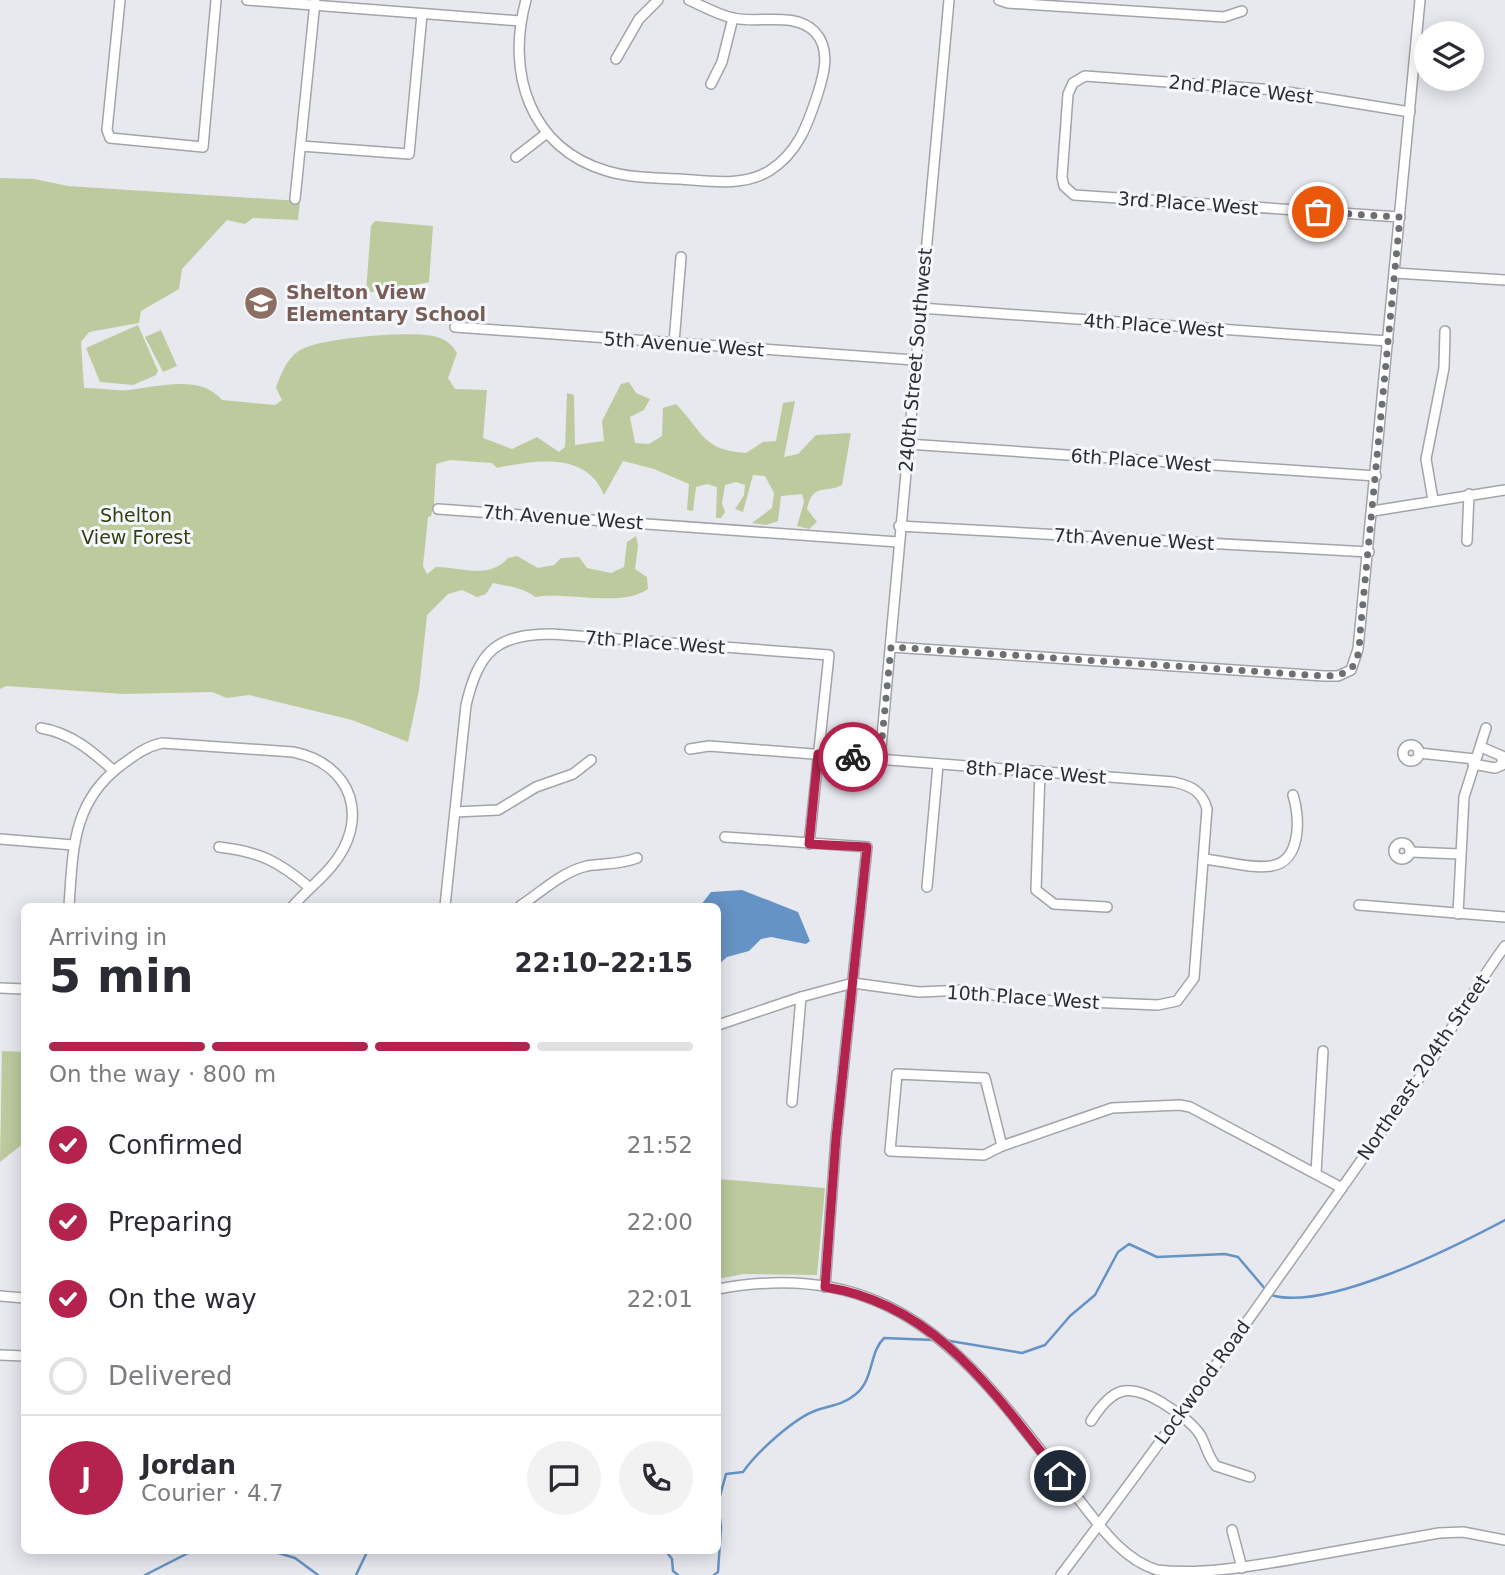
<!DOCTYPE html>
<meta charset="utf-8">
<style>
:root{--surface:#fff;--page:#f2f2f3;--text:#2b2b33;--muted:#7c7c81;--line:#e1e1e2;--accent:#b4234d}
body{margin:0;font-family:"DejaVu Sans",sans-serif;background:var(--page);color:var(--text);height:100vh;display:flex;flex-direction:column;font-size:26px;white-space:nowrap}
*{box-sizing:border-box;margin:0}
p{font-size:23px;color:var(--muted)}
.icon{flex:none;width:38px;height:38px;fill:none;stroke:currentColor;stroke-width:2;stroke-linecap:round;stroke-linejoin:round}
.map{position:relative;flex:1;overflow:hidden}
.sheet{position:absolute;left:21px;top:903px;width:700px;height:651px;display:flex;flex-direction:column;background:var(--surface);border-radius:10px;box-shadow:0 4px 18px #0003}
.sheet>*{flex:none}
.buttons{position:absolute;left:1414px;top:21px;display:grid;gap:14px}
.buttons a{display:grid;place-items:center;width:70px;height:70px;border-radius:50%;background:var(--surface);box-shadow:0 4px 18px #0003;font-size:35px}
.pin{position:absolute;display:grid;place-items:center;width:60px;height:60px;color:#fff;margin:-30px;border:4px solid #fff;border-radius:50%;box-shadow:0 2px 7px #0007}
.courier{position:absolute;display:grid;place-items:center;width:70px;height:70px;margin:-35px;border:5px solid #b4234d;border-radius:50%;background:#fff;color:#222;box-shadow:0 2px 9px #0007}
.summary em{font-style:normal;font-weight:700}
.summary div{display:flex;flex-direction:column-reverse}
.summary{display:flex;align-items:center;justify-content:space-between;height:119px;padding:0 28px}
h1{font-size:46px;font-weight:700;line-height:52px}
.bar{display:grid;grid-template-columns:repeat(4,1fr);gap:10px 7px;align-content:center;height:84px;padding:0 28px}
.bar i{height:9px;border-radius:5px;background:var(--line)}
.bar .active{background:var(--accent)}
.bar p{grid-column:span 4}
.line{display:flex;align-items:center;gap:18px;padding:0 28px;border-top:2px solid var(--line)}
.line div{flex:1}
.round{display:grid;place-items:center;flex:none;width:74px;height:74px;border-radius:37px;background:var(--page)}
ol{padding:0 28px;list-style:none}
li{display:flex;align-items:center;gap:21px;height:77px}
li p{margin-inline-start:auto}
li .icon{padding:7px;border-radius:50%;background:var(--accent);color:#fff;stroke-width:4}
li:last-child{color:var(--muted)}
li i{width:38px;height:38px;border:4px solid var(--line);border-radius:50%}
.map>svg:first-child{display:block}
.green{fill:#bcca9e}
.water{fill:#6693c5}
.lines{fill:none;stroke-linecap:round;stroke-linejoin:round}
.stream{stroke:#6693c5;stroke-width:2.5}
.minor-casing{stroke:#a2a4a9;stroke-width:12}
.minor{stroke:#fff;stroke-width:9}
.done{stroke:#6e6f73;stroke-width:7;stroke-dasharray:0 12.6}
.route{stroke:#b4234d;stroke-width:9}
.labels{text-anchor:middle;stroke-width:6;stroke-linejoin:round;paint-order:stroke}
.street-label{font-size:19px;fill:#2d2e30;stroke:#f4f7fc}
.education-label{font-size:19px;font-weight:bold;fill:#785e54;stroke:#f4f7fc;text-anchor:start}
.park-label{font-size:19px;fill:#34400f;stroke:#f4f7fc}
</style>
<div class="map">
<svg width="1505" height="1575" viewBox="0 0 1505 1575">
<rect width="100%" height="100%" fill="#e7e9ef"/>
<g class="green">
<path d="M0 178 34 179 68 186 300 201 298 220 253 218 245 224 227 220 182 269 179 289 141 311 139 323 89 332 81 342 84 388C99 388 114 391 128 390 159 387 200 374 222 400L275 405 282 400 276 388C282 371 289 353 307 347 330 338 414 330 437 337 447 340 452 345 457 353L448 378 455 389 487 390 483 438 512 449 537 437 559 452 565 447 567 393 574 395 575 445 604 441 602 421 621 384 629 382 636 393 650 399 644 410 630 417 635 443 649 444 662 436 663 408 676 404C704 433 702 450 746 453L763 442 776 441 783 403 795 401 784 457 798 454 816 435 851 433 842 485C825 494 813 482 807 509L817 522 809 529 797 526 804 502 802 494 781 496 778 521 766 525 752 523 772 508 774 493 765 476 753 475 743 512 735 509 744 495 745 485 736 482 725 485 722 503 725 512 721 518H716L717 487 707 484 696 487 693 511 687 510 689 484 654 469 623 461 604 495C587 451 534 460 497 468L492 463 450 460 436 464 434 505 431 516 428 517 423 566 427 574 436 567C462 567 488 580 508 558L517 556 538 568 554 565 561 558 579 557 587 568 611 573 624 567 627 542 636 536 638 546 635 569 647 577 648 589C621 608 567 591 535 597 525 588 506 586 493 583L486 594 477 597 462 590 448 594 427 615 419 690 408 742 352 720 249 695 227 698 212 692 124 694 6 686 0 689Z"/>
<polygon points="375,221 433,226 429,282 382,292 366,292 371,226"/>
<polygon points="138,325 158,371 156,375 133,385 100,382 86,348"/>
<polygon points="161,330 177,366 163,372 145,337"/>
<polygon points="2,1051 24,1052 24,1143 0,1162"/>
<polygon points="718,1179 825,1188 817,1275 743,1274 718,1279"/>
</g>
<polygon class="water" points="742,890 798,912 810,941 806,944 771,937 761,939 749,951 727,957 718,965 718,906 700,906 711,892"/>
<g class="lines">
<g class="stream">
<path d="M1271 1295C1326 1312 1454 1247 1505 1220"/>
<polyline points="944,1340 1022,1353 1045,1345 1070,1316 1095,1295 1118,1252 1129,1244 1157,1257 1225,1254 1238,1257 1266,1290"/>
<polyline points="268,1550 295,1558 318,1575"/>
<polyline points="665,1550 672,1559 673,1571 678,1575"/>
<polyline points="145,1575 194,1550"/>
<polyline points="356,1575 368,1550"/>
<path d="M714 1575 718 1572 721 1527 718 1503 726 1474 743 1472C757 1452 794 1418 817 1410 832 1405 843 1405 856 1394 874 1379 869 1353 884 1338L934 1340"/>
</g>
<g class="minor-casing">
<g id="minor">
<polyline points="120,0 107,130 110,138 203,147 216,0"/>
<polyline points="247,0 520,21"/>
<path d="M526 0C506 72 529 148 607 171 630 178 656 178 680 179 709 181 743 187 769 171 798 153 808 124 818 93 824 74 831 49 815 32 794 11 759 24 733 18 718 15 703 6 689 0"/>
<polyline points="999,0 1008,3 1224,17 1242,11"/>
<polyline points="616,59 639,19 658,0"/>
<polyline points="711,84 722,62 733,18"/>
<polyline points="301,146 409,154 422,14"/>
<polyline points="516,157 547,133"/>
<polyline points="295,199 315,2"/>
<polyline points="1400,217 1074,195 1064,186 1062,177 1068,94 1073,83 1085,76 1275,90 1410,112"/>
<polyline points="1395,273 1505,280"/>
<polyline points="920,308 1388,341"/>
<polyline points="455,327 914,360"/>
<polyline points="674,343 681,257"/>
<polyline points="907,444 1376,476"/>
<polyline points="1433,500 1426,459 1444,368 1445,331"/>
<polyline points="438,509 898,542"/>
<polyline points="1373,511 1505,490"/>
<polyline points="899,526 1369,552"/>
<polyline points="1467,541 1469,494"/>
<polyline points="891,647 1324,676 1338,676 1351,670 1358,649 1420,0"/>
<path d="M41 728C71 733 92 751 114 771"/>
<circle cx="1411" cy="753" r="8"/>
<path d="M690 749 709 746 1174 782C1191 786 1202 791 1207 809L1194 978 1177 1001 1158 1005 1016 999 965 990 919 992 853 983 801 997 718 1025"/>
<polyline points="1419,753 1475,759"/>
<polyline points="880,759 949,0"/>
<polyline points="1473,764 1495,768 1502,765 1502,756 1481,747"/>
<polyline points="1040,771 1036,890 1054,904 1107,907"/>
<polyline points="455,812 498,810 536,787 573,774 591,760"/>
<polyline points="725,837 867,847 836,1138 825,1287"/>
<polyline points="0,839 73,845"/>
<circle cx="1402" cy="851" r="8"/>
<path d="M219 847C260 852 278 861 309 887"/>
<polyline points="1411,852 1460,854"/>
<path d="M1204 859C1225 861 1250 869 1271 866 1302 862 1300 816 1293 795"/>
<polyline points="927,887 938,765"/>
<polyline points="1359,905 1505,917"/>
<path d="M69 906C73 850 72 803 120 766 135 755 145 747 162 743L293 752C353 764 371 820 331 867 319 881 305 892 293 906"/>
<path d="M445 906 466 705C479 651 496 634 552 634L829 655 809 844"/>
<path d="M520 906C540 893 563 871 587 866 605 863 619 865 637 858"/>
<polyline points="1458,914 1464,797 1486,728"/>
<polyline points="0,988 24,989"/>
<polygon points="897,1074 985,1078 1002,1146 984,1155 890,1151"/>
<polyline points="792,1102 801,997"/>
<polyline points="1002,1146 1112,1108 1180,1105 1190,1107 1342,1188"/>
<polyline points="1316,1173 1323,1051"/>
<path d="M718 1289C903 1255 975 1366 1076 1496 1098 1523 1121 1559 1157 1570 1198 1575 1247 1567 1288 1560 1338 1551 1389 1542 1439 1533L1463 1532 1505 1540"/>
<polyline points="0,1296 24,1298"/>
<polyline points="0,1355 24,1356"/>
<path d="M1091 1421C1112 1388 1127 1382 1161 1402 1175 1411 1189 1420 1199 1433 1206 1443 1207 1456 1216 1466L1250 1477"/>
<polyline points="1232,1530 1242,1568"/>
<path d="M1061 1575C1184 1413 1301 1246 1418 1080 1449 1036 1473 989 1505 946"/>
</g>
</g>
<use href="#minor" class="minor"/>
</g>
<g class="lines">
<path class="done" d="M853 757 880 759 891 647 1324 676C1363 676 1358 653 1361 623L1400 217 1318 212"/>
<path class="route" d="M853 757 818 754 809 844 867 847 836 1138 825 1287C936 1304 995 1394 1060 1476"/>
</g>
<defs>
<g id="school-disc" transform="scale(1.75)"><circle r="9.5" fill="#8d6e63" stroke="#f4f7fc"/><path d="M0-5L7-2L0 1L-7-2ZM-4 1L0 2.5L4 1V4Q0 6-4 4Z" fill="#fff"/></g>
</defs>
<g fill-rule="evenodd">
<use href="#school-disc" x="261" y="303"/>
</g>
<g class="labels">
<g class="street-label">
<text transform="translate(1241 89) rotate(6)" y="7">2nd Place West</text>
<text transform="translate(1188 203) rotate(4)" y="7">3rd Place West</text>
<text transform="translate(1154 325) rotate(4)" y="7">4th Place West</text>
<text transform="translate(684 344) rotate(4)" y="7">5th Avenue West</text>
<text transform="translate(915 360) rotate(-85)" y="7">240th Street Southwest</text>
<text transform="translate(1141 460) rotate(4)" y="7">6th Place West</text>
<text transform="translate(563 517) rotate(4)" y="7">7th Avenue West</text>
<text transform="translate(1134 539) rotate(3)" y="7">7th Avenue West</text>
<text transform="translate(655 642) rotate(4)" y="7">7th Place West</text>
<text transform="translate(1036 772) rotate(4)" y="7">8th Place West</text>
<text transform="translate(1023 997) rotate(4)" y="7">10th Place West</text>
<text transform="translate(1423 1067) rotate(-56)" y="7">Northeast 204th Street</text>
<text transform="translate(1202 1382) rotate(-54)" y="7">Lockwood Road</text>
</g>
<g class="education-label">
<text x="286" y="299">Shelton View<tspan x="286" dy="22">Elementary School</tspan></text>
</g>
<g class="park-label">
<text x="136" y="522">Shelton<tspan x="136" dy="22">View Forest</tspan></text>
</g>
</g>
</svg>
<div class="buttons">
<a><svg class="icon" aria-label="layers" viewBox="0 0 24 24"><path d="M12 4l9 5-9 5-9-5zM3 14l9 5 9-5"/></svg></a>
</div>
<div class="pin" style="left:1318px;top:212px;background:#ea580c"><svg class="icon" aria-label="bag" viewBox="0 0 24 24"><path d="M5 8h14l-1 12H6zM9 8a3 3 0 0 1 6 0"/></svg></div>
<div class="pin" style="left:1060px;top:1476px;background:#1f2937"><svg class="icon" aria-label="home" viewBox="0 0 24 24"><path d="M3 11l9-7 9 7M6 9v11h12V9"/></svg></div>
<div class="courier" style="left:853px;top:757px"><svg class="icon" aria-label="bike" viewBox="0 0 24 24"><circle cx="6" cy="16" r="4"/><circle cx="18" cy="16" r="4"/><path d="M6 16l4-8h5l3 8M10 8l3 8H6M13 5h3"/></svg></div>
<section class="sheet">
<div class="summary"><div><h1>5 min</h1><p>Arriving in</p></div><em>22:10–22:15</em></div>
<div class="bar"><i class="active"></i><i class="active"></i><i class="active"></i><i></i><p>On the way · 800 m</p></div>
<ol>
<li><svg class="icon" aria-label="check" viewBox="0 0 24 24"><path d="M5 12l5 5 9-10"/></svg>Confirmed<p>21:52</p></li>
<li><svg class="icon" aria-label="check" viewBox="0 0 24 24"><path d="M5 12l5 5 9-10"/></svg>Preparing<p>22:00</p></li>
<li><svg class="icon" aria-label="check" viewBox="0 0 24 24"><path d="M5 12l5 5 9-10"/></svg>On the way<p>22:01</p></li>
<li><i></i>Delivered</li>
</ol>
<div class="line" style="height:126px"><b class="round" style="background:var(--accent);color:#fff">J</b><div><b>Jordan</b><p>Courier · 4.7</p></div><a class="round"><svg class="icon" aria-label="chat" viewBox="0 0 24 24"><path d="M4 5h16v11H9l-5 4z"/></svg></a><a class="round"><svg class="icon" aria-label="phone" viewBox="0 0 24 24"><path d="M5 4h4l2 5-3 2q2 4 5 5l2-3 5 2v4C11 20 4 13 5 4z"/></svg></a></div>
</section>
</div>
